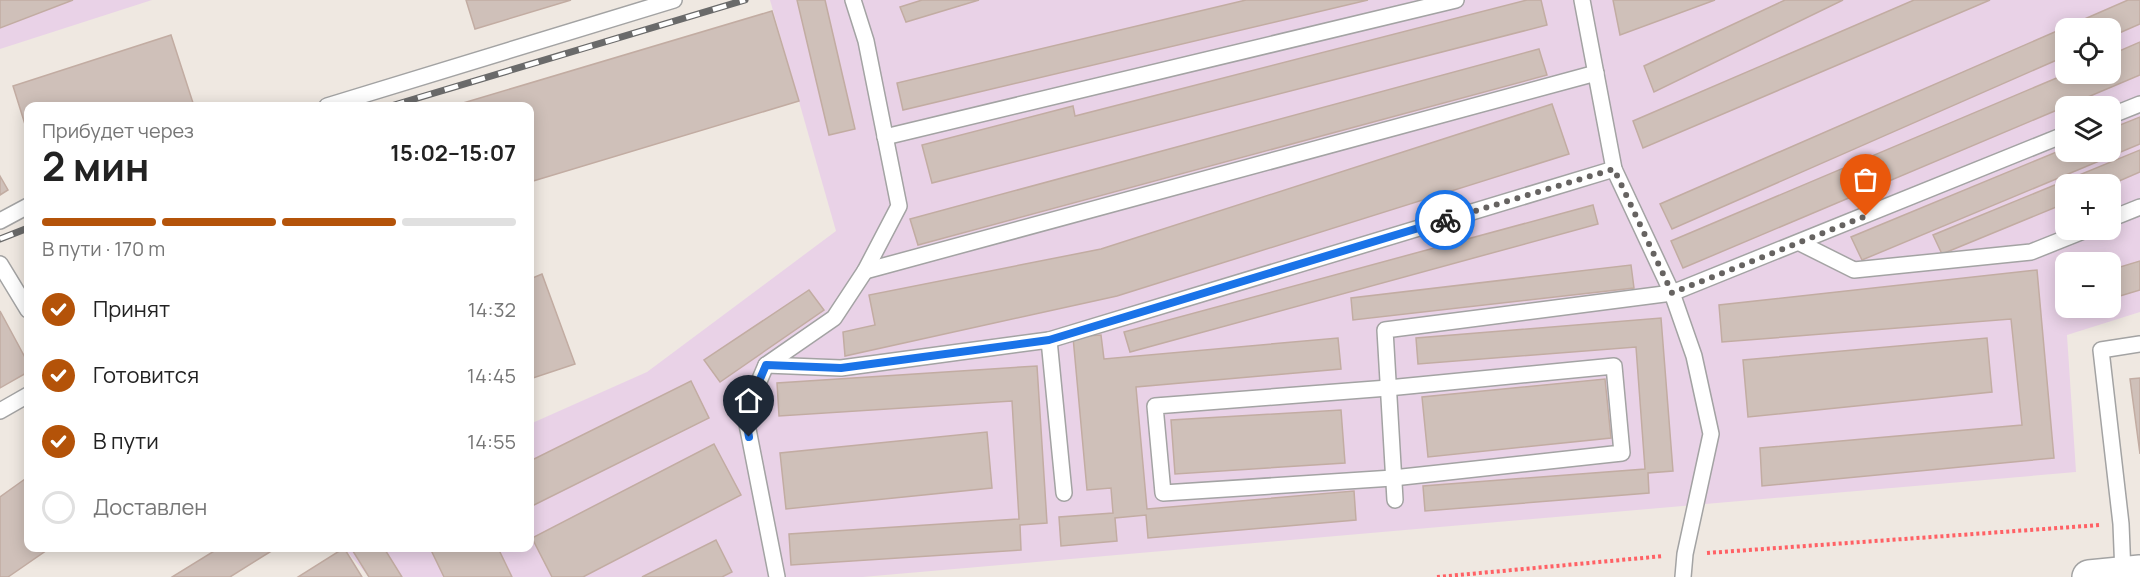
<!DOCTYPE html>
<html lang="ru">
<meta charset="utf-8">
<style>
:root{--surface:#fff;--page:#f2f2f2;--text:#222;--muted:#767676;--line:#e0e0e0;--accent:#b45309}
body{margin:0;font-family:Manrope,sans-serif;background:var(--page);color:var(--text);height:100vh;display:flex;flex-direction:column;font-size:22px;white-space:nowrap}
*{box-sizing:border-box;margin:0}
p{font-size:20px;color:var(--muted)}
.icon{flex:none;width:33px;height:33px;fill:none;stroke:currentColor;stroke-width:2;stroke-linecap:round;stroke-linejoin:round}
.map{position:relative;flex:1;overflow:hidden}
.drawer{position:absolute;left:24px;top:102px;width:510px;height:450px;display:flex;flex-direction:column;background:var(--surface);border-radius:12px;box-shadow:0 3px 15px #0003}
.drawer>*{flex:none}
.fabs{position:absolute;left:2055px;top:18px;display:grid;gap:12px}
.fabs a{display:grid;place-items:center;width:66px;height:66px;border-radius:12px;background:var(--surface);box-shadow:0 3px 15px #0003;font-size:30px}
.pin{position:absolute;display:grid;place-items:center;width:51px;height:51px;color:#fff;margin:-62px -26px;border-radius:50% 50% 50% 0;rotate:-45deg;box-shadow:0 0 6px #0007}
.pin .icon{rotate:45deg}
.courier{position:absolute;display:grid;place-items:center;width:60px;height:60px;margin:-30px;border:4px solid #1a73e8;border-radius:50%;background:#fff;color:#222;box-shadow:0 2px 8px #0007}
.headline em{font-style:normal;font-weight:700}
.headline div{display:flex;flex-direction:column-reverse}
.headline{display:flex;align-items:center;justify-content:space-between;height:102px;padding:0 18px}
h1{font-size:39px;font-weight:700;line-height:45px}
.bar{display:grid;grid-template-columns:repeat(4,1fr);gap:9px 6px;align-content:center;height:72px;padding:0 18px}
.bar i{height:8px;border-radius:4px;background:var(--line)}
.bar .current{background:var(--accent)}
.bar p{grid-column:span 4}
ol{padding:0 18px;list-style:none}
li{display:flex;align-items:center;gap:18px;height:66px}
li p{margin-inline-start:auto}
li .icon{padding:6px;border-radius:50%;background:var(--accent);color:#fff;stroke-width:4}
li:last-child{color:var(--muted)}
li i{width:33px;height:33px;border:3px solid var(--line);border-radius:50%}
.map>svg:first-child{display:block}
.industrial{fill:#e9d2e7;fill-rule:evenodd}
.building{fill:#cfc0b9;stroke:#c2aca2;stroke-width:1.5}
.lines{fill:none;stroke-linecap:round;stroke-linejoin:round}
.service-casing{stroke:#a3a3a3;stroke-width:18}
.tertiary-casing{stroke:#a3a3a3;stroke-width:36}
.path{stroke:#ff6165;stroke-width:4;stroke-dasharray:3 3;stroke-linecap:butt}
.service{stroke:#fff;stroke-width:15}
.tertiary{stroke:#fff;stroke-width:33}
.rail-casing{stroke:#6a6a6a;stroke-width:7}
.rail{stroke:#fff;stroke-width:4.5;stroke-dasharray:14;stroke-linecap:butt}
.done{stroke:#666361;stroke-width:6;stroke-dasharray:0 10.8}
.route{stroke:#1a73e8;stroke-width:8}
</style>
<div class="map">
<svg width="2140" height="577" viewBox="0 0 2140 577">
<rect width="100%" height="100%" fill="#efe8e1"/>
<g class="industrial">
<polygon points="0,0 152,0 0,49"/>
<path d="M770 0H2140V312L2067 335 2076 472 862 577H369L344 548H530V424L647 372 836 231ZM2066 28H2110V74H2066ZM2066 106H2110V152H2066ZM2066 184H2110V230H2066ZM2066 262H2110V308H2066Z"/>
</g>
<g class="building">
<polygon points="0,0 73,0 0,28"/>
<polygon points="466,0 571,0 475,29"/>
<polygon points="797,0 825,0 855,129 829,135"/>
<polygon points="922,0 979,0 906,22 900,7"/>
<polygon points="1246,0 1368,0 903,110 897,83"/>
<polygon points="1527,0 1541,0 1547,25 932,183 922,145 1073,106 1075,116"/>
<polygon points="1613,0 1715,0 1620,35"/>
<polygon points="1785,0 1843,0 1654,92 1644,66"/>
<polygon points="1914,0 1990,0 1643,148 1633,121"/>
<polygon points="2128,0 2140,0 2140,24 2110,37 2110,28 2066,28 2066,56 1672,229 1660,204"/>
<polygon points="772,11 799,101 530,182 530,106 453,106"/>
<polygon points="171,35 194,106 28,106 28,134 13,86"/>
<polygon points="2140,42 2140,75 1683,268 1671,241 2066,74 2110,74 2110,55"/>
<polygon points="1539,49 1547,75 918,245 910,219"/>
<polygon points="1552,104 1569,154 1117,296 845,356 843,332 875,325 869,295 1101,249"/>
<polygon points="2140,117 2140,144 1862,260 1851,237 2066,148 2066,152 2110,152 2110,129"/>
<polygon points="2140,150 2140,172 2110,185 2066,184 2066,203 1942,254 1933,235"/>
<polygon points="0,176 8,190 0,195"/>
<polygon points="1593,205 1598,224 1130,352 1124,332"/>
<polygon points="2140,261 2140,290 2110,299 2110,270"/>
<polygon points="1631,265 1634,288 1353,320 1351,298"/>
<polygon points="2037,270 2054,458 1762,486 1760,448 2022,425 2011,319 1722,342 1719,305"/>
<polygon points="542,274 575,364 530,379 530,279"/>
<polygon points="809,290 824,310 720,382 704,360"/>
<polygon points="0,311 28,363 28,372 0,388"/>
<polygon points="1661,318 1673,471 1648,473 1649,493 1425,511 1423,486 1645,469 1636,347 1418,364 1416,338"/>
<polygon points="1101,335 1104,359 1338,338 1341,369 1136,387 1147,509 1354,491 1356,520 1148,538 1146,515 1115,518 1117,541 1061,546 1059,517 1113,513 1111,488 1087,490 1073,337"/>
<polygon points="1987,338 1992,392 1748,417 1743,360"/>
<polygon points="1037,366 1047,523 1020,525 1021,550 791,565 789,534 1019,519 1012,401 779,416 777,383"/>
<polygon points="2140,378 2140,454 2130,379"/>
<polygon points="1605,379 1611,438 1428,457 1422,397"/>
<polygon points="691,381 709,418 530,507 530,461"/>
<polygon points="1341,410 1345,463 1175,474 1171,420"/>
<polygon points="987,432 992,488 786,509 780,453"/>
<polygon points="714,444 741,495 583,577 552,577 532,538"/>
<polygon points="25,479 28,484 28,548 50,548 8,577 0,577 0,497"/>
<polygon points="716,540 732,572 722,577 642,577"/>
<polygon points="219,548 271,548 273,550 230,577 172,577"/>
<polygon points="344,548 362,577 298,577"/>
<polygon points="351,548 384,548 402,577 369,577"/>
<polygon points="430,548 498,548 512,577 444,577"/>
</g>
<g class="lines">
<g class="service-casing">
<g id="service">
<polyline points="1582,0 1614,169 1672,293 1694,356 1711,434 1685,554 1683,577"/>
<polyline points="327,106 674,0"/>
<polyline points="2110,116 2140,104"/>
<polyline points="885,137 1456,0"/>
<polyline points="2110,219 2140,207"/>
<polyline points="0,221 28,206"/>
<polyline points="1800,243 1854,270 2031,252 2086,230"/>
<polyline points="0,264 28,310"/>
<polyline points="865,271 1596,73"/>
<polyline points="1049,340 1614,169"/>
<polyline points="766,365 841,368 1049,340 1064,493"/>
<polygon points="1614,366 1622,453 1393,478 1163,493 1155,406 1388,388"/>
<polyline points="0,411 28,395"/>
<polyline points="1395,500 1385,330 1672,293 2066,134"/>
<polyline points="2123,574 2121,524 2101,350 2140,344"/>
<polyline points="777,577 745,414 766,365 834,318 865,271 899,206 866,41 853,0"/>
</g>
</g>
<g class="tertiary-casing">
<polyline id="tertiary" points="2089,577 2140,572"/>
</g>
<g class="path">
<polyline points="1707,553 2100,525"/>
<polyline points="1437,577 1664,556"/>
</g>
<use href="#service" class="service"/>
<use href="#tertiary" class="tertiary"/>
<g class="rail-casing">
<g id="rail">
<polyline points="391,106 745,0"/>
<polyline points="0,239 28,228"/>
</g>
</g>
<use href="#rail" class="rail"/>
</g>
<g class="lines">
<polyline class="done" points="1445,220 1614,169 1672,293 1866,216"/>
<polyline class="route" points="749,437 745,414 766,365 841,368 1049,340 1445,220"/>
</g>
</svg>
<div class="fabs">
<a><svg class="icon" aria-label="locate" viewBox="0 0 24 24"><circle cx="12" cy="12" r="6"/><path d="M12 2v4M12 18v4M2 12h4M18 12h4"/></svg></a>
<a><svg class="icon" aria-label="layers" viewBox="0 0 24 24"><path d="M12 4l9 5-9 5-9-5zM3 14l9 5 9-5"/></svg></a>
<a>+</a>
<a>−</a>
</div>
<div class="pin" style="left:1866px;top:216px;background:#ea580c"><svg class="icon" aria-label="bag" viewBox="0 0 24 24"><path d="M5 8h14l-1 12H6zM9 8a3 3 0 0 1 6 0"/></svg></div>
<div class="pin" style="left:749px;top:437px;background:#1f2937"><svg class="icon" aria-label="home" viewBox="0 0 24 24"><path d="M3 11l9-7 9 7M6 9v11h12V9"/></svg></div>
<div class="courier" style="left:1445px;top:220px"><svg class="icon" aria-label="bike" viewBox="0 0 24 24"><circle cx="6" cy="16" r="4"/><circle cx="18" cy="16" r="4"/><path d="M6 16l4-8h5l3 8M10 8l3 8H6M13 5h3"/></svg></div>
<section class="drawer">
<div class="headline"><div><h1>2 мин</h1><p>Прибудет через</p></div><em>15:02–15:07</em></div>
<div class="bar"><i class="current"></i><i class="current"></i><i class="current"></i><i></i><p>В пути · 170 m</p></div>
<ol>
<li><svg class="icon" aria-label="check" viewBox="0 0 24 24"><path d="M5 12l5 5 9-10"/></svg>Принят<p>14:32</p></li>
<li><svg class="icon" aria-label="check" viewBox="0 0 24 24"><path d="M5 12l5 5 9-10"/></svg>Готовится<p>14:45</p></li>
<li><svg class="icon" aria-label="check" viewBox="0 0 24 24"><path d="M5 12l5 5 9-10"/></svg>В пути<p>14:55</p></li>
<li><i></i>Доставлен</li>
</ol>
</section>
</div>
